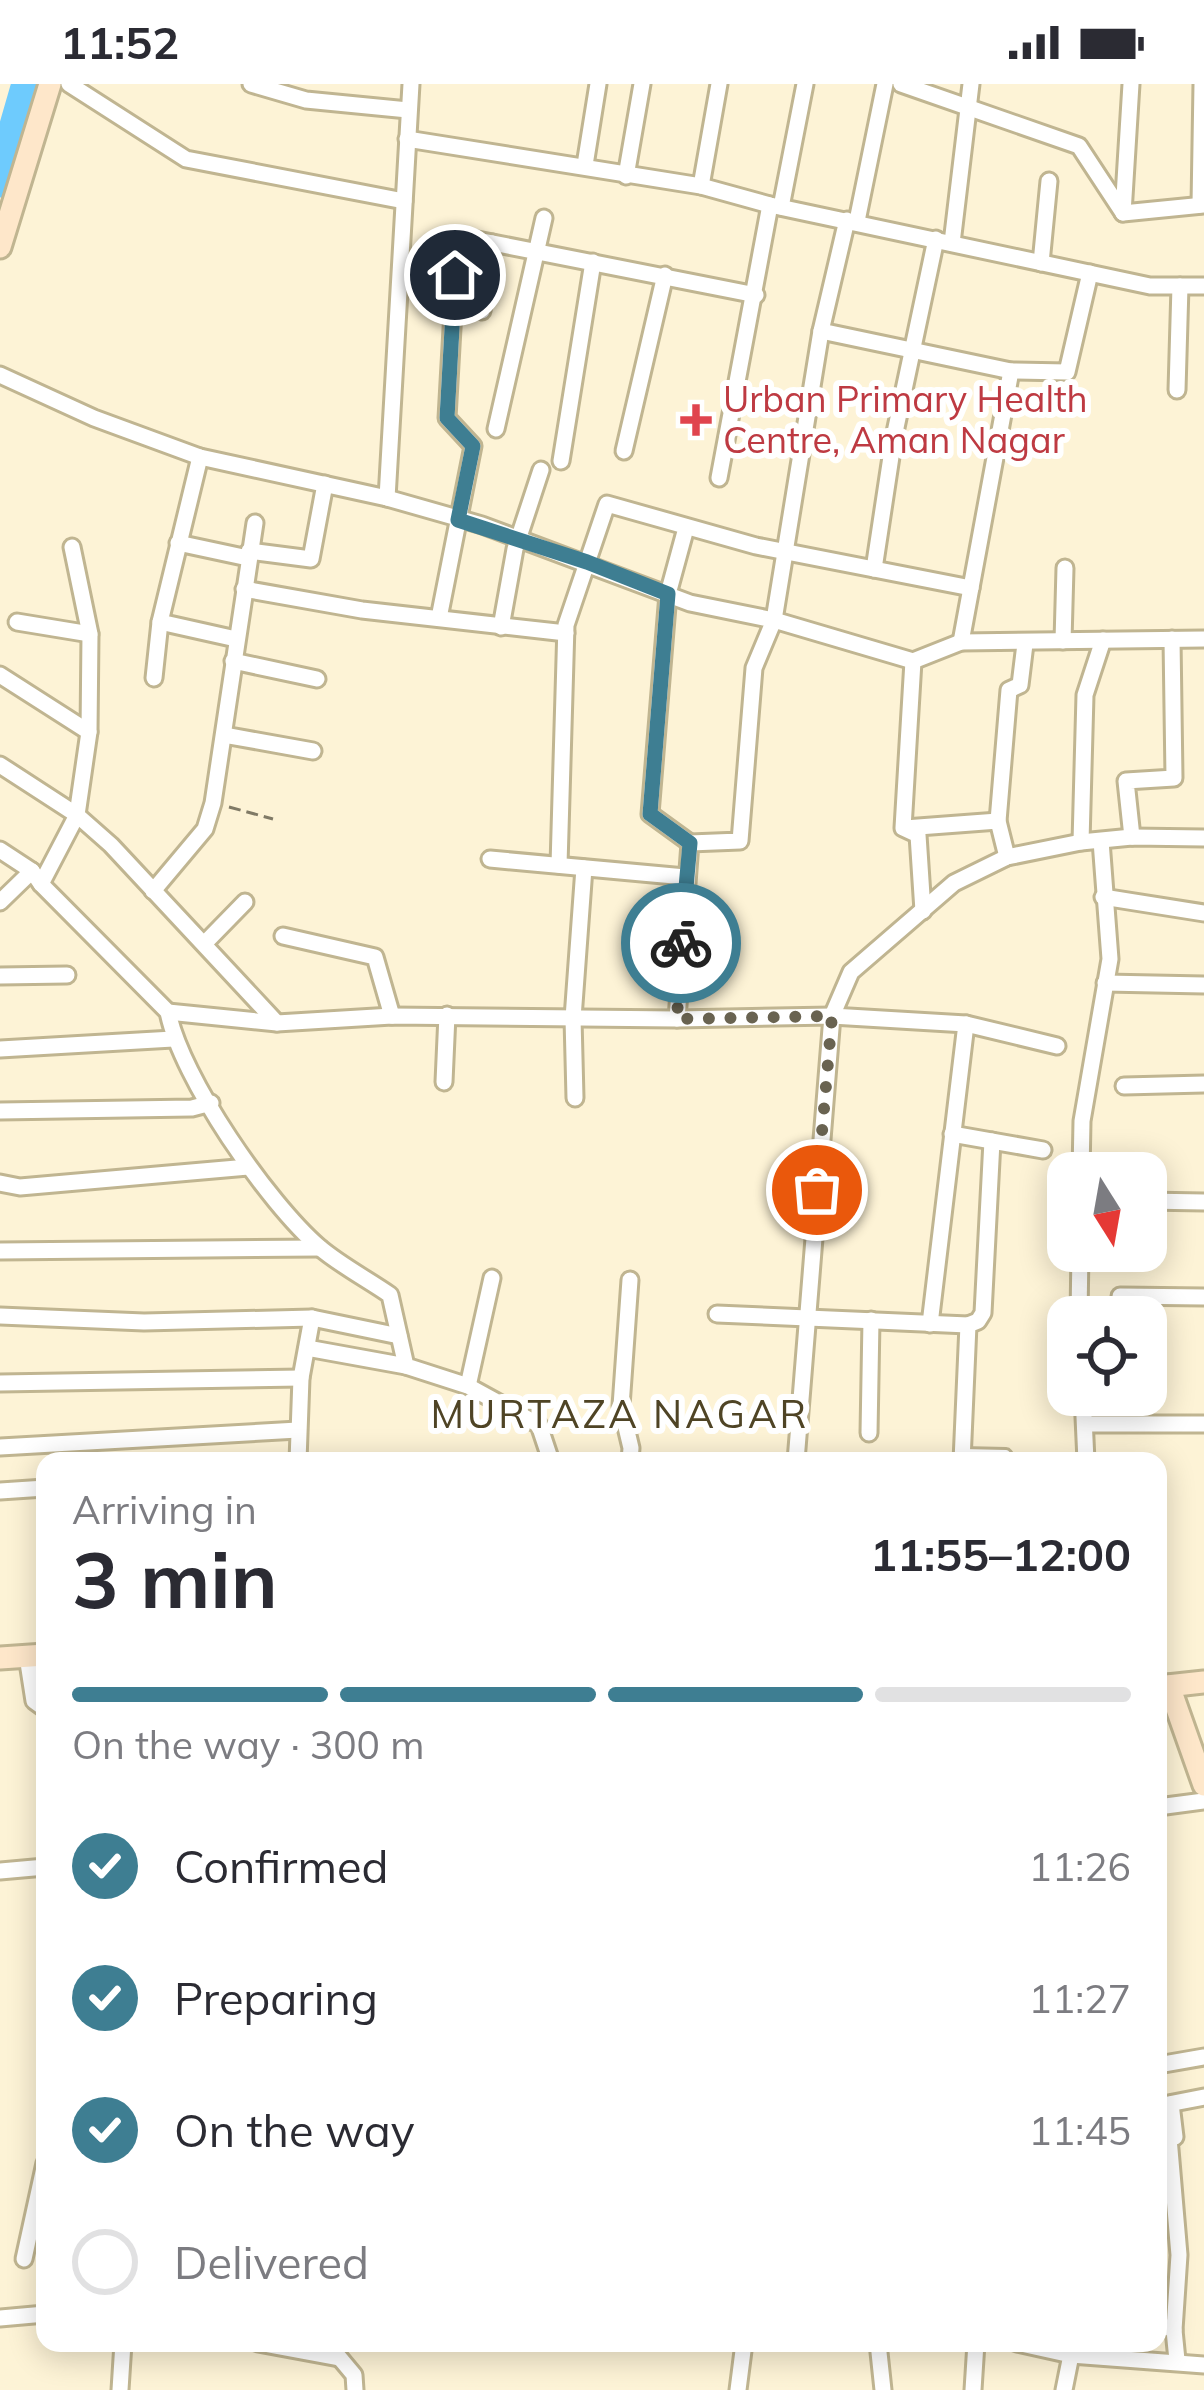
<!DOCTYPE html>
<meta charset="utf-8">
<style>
:root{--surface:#fff;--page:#f7f7f7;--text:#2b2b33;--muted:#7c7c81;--line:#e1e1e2;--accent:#3e7e92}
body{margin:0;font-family:Mulish,sans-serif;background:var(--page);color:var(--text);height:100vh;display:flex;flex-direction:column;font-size:45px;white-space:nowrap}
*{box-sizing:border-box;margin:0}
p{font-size:39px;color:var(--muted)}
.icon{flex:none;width:66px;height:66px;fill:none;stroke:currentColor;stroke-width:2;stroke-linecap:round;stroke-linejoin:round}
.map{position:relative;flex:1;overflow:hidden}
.sheet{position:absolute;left:36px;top:1368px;width:1131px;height:900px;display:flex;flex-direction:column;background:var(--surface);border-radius:24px;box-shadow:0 6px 30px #0003}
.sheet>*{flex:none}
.needle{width:78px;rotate:169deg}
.fabs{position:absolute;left:1047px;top:1068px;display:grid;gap:24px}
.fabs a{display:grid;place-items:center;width:120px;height:120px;border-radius:24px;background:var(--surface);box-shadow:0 6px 30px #0003;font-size:60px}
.pin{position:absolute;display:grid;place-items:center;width:102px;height:102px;color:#fff;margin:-51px;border:6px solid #fff;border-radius:50%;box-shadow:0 3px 12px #0007}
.courier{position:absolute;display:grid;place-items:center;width:120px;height:120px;margin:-60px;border:9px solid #3e7e92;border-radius:50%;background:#fff;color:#222;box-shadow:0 3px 15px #0007}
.head em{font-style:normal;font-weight:700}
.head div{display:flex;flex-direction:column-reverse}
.head{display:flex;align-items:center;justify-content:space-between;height:204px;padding:0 36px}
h1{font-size:78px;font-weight:700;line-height:90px}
.bar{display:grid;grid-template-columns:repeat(4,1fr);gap:18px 12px;align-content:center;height:144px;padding:0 36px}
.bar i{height:15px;border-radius:9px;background:var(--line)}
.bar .active{background:var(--accent)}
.bar p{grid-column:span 4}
ol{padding:0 36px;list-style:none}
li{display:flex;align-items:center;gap:36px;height:132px}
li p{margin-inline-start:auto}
li .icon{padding:12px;border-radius:50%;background:var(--accent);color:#fff;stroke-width:4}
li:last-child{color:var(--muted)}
li i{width:66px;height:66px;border:6px solid var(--line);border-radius:50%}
.status{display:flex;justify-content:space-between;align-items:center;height:84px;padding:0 60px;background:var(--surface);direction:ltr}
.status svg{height:33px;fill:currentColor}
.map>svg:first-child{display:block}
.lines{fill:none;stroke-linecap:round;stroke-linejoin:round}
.river{stroke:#6ecbfd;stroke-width:33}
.lane-casing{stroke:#c0b591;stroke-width:14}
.street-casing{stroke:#c0b591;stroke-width:21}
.secondary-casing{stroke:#c0b591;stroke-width:27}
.path{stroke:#807a66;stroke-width:3;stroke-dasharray:12 6;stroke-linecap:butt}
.lane{stroke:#fff;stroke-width:8}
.street{stroke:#fff;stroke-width:15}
.secondary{stroke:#fee7ca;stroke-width:21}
.done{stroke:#696351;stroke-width:12;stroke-dasharray:0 21.6}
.route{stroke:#3e7e92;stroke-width:15}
.health-dot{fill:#e0444e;stroke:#fff;stroke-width:4.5}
.labels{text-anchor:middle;stroke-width:12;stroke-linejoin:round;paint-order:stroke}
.health-label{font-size:36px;fill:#be3a42;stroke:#fff;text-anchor:start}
.neighbourhood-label{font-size:39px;letter-spacing:3px;fill:#4f4425;stroke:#fff}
</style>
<div class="status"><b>11:52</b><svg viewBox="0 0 49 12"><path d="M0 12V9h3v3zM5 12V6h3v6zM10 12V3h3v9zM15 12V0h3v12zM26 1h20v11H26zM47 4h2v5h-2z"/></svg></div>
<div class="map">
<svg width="1204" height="2306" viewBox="0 0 1204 2306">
<rect width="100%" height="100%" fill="#fdf3d6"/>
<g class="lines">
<polyline class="river" points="0,97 28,0"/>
<g class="lane-casing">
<polyline id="lane" points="962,1369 1006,1370 1011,1377"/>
</g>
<g class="street-casing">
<g id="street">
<polyline points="69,0 186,75 404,117"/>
<polyline points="251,0 306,16 408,26"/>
<polyline points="901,0 1079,62 1123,129 1204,121"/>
<polyline points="407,55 701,102 770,121 1150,202 1204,202"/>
<polyline points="585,81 598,0"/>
<polyline points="626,92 642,0"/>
<polyline points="701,102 719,0"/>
<polyline points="1200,121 1202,0"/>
<polyline points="781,123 805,0"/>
<polyline points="1123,129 1131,0"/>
<polyline points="857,137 885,0"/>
<polyline points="952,159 971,0"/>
<polyline points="1041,179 1049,97"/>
<polyline points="401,186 455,191"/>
<polyline points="482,227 492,159"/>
<polyline points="821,247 1011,287 1067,288 1090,189"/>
<polyline points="0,291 94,334 200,373 387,414 482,441 690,519 774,536 913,577 961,558 1204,555"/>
<polyline points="1177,306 1180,202"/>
<polyline points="496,345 544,134"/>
<polyline points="624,367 665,191"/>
<polyline points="561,377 593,178"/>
<polyline points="719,394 770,121"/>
<polyline points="387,414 411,0"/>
<polyline points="686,444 668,510 650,730 690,759"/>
<polyline points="178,459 248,474"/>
<polyline points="249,467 311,475 325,400"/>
<polyline points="874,485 894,353 936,155"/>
<polyline points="244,505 362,526 566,549"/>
<polyline points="439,534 473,362 447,334 455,191 462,153 756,211"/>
<polyline points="17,538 90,550"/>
<polyline points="160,538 236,555"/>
<polyline points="501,543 515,465 541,386"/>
<polyline points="1063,557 1065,484"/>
<polyline points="961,558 1011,287"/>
<polyline points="233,577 317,595"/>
<polyline points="913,577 903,744 918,751 923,827"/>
<polyline points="0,591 89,648"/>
<polyline points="154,594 160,538 200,373"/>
<polyline points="224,651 313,667"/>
<polyline points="0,681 77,731 111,761 277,939"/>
<polyline points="905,744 998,737"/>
<polyline points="1132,753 1126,697 1174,694 1172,555"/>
<polyline points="1081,758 1085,611 1103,556"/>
<path d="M0 766 32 787 41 800 168 928C181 994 268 1119 319 1163 340 1181 367 1195 390 1211L406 1282 468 1302 539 1341 551 1377"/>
<polyline points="1007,773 998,737 1009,606 1020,601 1025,560"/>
<polyline points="490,775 685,793"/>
<polyline points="559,781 566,541 607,420 756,462 971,504"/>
<polyline points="41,800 77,731 89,648 90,550 72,463"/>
<polyline points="153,807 205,745 213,719 255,439"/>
<polyline points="1103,813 1204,829"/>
<polyline points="0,818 32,787"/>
<polyline points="283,852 375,873 392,932"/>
<polyline points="204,860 245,818"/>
<polyline points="0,892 67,891"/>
<polyline points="1105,899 1204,901"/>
<polyline points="168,928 277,939 392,932 677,935 832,932 966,940 1057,962"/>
<polyline points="677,935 690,759 740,757 754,584 774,536 821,247 847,136"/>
<polyline points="0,965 173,955"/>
<polyline points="444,998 447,931"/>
<polyline points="1124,1002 1204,1000"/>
<polyline points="575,1014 573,934 584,784"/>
<polyline points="0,1027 192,1024 211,1019"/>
<polyline points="952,1050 1043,1066"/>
<polyline points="1081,1089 1082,1037 1110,875 1101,757"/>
<polyline points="0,1099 20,1103 248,1083"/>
<polyline points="1146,1117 1204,1118"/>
<polyline points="0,1167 320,1164"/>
<polyline points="1120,1212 1204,1213"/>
<polyline points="717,1230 968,1241"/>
<polyline points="0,1232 144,1238 312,1234 399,1252"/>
<polyline points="1079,1233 1080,1167"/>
<polyline points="930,1240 966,940"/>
<polyline points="307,1264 406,1282"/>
<polyline points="0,1299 301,1294"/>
<polyline points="468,1302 492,1194"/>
<polyline points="1083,1311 1086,1377"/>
<polyline points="1086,1340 1204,1340"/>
<polyline points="869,1349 871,1236"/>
<polyline points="0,1363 298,1346"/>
<polyline points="298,1377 301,1294 312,1234"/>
<polyline points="630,1377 631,1364 621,1322 630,1196"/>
<polyline points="796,1377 832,932 851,888 954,799 1007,773 1081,758 1132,753 1204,754"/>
<polyline points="962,1377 968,1241 978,1237 983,1229 992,1057"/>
<polyline points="0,1407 45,1404"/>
<polyline points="27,1572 34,1617 45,1625"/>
<polyline points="1158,1723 1204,1717"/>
<polyline points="0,1787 45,1783"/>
<polyline points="1158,1981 1204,1973"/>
<polyline points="1171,2020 1175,2053 1169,2054 1179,2171 1174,2246"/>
<polyline points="1158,2022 1204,2013"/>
<polyline points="24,2175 45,2079"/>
<polyline points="0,2234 45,2230"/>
<polyline points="1158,2240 1174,2246 1177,2276"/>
<polyline points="258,2259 339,2274"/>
<polyline points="334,2259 334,2267 354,2291 355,2306"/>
<polyline points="878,2259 883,2306"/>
<polyline points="1017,2259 1071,2271 1204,2281"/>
<polyline points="120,2306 123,2259"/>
<polyline points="738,2306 744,2259"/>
<polyline points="973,2306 976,2259"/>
<polyline points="1064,2306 1071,2271"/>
</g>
</g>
<g class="secondary-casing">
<g id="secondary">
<polyline points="0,163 50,0"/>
<polyline points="0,1574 45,1571"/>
<polyline points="1169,1602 1204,1701"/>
<polyline points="1158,1603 1204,1598"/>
</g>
</g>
<polyline class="path" points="229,723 273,735"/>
<use href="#lane" class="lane"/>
<use href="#street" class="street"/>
<use href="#secondary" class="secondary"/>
</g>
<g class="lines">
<polyline class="done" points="681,859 677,935 832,932 817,1106"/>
<polyline class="route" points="455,191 447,334 473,362 458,436 587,478 668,510 650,730 690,759 681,859"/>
</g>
<path class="health-dot" d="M690 318h12v12h12v12h-12v12h-12v-12h-12v-12h12z"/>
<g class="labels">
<g class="health-label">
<text x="723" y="328">Urban Primary Health<tspan x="723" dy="41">Centre, Aman Nagar</tspan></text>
</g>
<g class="neighbourhood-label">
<text x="620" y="1344">MURTAZA NAGAR</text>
</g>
</g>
</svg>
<div class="fabs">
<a><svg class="needle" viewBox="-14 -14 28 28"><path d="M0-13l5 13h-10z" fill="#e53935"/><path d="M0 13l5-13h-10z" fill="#7c7c81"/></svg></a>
<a><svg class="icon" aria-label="locate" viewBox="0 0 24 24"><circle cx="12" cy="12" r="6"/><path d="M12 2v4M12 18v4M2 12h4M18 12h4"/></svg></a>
</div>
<div class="pin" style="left:817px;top:1106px;background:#ea580c"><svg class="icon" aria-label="bag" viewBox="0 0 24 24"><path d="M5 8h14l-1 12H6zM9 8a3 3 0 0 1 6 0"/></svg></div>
<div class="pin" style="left:455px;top:191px;background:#1f2937"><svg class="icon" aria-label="home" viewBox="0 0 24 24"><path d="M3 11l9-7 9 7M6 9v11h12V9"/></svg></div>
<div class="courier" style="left:681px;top:859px"><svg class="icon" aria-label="bike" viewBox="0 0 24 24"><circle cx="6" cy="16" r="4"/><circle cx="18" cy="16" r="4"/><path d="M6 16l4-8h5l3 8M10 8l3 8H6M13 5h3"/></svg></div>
<section class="sheet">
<div class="head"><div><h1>3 min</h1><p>Arriving in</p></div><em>11:55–12:00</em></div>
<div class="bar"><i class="active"></i><i class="active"></i><i class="active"></i><i></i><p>On the way · 300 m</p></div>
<ol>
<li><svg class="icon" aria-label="check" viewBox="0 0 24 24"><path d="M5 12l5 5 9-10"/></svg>Confirmed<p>11:26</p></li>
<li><svg class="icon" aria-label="check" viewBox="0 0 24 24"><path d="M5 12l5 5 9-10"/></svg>Preparing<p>11:27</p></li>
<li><svg class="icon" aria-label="check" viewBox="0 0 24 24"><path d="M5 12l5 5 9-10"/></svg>On the way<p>11:45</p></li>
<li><i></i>Delivered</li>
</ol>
</section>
</div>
